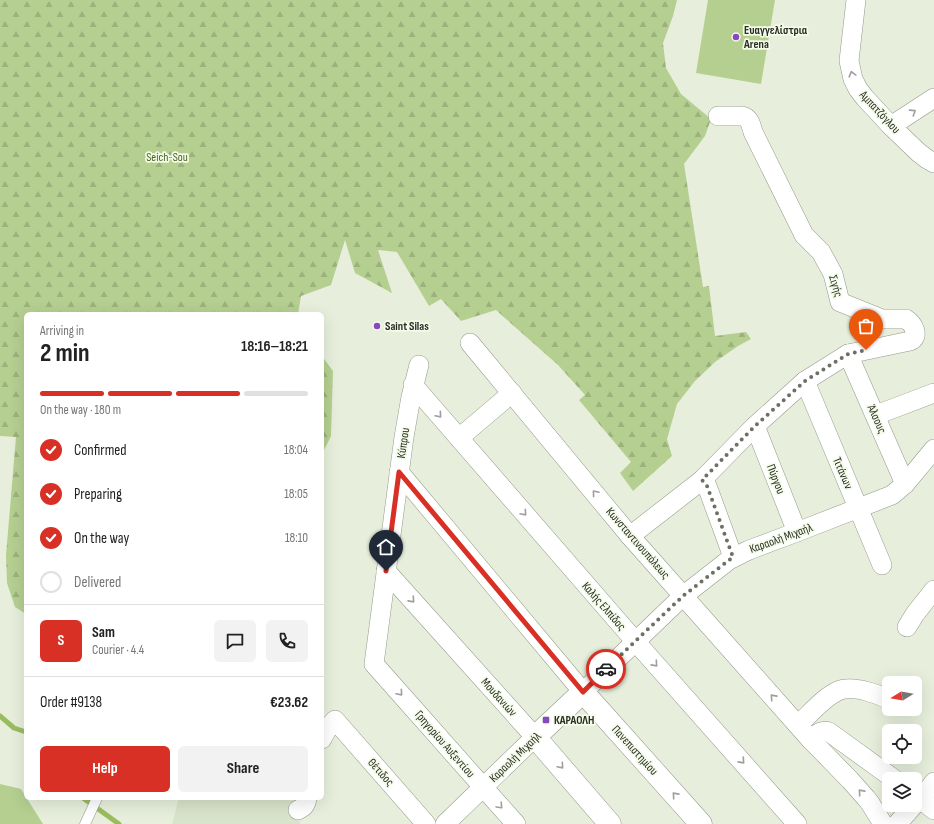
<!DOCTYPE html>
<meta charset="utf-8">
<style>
:root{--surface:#fff;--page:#f2f2f2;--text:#222;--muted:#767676;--line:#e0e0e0;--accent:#d93025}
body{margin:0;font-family:"Sofia Sans Condensed",sans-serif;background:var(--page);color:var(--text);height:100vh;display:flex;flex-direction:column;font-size:15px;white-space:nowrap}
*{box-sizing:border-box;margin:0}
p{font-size:13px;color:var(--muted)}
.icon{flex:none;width:22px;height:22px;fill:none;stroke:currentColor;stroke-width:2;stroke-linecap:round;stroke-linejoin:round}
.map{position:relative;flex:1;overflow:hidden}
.panel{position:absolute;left:24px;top:312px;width:300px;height:488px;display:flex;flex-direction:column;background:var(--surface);border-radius:6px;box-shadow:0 4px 16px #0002}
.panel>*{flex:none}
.needle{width:26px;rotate:259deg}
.tools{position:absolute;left:882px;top:676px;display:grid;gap:8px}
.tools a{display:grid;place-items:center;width:40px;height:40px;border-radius:6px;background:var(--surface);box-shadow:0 4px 16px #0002;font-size:20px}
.pin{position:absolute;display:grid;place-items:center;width:34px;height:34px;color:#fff;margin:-41px -17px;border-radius:50% 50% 50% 0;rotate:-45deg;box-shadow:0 0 4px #0007}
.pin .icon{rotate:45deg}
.courier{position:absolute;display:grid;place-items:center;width:40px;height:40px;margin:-20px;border:3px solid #d93025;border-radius:50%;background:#fff;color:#222;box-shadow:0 1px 5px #0007}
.headline em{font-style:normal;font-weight:700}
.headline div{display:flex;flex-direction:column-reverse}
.headline{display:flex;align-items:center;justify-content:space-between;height:68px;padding:0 16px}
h1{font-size:26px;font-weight:700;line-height:30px}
.bar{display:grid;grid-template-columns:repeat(4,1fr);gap:6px 4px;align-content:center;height:48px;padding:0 16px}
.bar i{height:5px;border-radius:3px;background:var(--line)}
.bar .current{background:var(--accent)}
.bar p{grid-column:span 4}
.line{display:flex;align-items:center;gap:10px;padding:0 16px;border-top:1px solid var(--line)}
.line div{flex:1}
.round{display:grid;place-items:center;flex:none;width:42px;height:42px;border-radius:6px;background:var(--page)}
ol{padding:0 16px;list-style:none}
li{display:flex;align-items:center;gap:12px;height:44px}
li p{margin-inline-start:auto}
li .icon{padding:4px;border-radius:50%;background:var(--accent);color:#fff;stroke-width:4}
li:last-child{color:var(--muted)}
li i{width:22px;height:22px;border:2px solid var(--line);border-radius:50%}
.cta{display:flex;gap:8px;margin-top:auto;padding:8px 16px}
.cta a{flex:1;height:46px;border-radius:6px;background:var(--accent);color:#fff;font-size:16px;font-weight:700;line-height:46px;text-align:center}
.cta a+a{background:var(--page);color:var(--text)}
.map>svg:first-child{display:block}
.built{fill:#d8e3cb}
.forest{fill:url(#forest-firs)}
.park{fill:#b5cf90}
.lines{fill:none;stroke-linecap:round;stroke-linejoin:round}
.stream{stroke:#99bd5e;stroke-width:5}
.lane-casing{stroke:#929a89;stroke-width:11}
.street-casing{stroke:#929a89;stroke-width:20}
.secondary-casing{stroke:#929a89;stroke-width:23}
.lane{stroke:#fff;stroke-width:10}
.street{stroke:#fff;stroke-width:19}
.secondary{stroke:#fff;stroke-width:22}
.oneway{stroke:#9fa09d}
.done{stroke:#6c7166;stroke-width:4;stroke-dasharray:0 7.2}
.route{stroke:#d93025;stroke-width:5}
.poi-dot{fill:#8949be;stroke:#f4fce9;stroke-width:1.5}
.labels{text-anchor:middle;stroke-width:3.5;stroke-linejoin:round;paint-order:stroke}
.poi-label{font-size:12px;font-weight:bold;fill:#2a2d26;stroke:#f4fce9;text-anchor:start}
.street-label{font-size:12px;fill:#2a2d26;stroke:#f4fce9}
.park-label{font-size:12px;fill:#485f1d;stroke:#f4fce9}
</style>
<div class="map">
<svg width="934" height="824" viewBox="0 0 934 824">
<defs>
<pattern id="forest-firs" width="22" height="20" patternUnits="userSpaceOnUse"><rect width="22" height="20" fill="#b5cf90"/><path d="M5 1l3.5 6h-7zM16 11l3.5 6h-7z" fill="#9cb27c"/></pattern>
</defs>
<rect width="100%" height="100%" fill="#e7efdc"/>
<polygon class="built" points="179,798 300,798 298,804 300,824 172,824"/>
<g class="forest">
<polygon points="0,0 677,0 673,16 663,43 666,68 681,94 711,119 705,136 684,164 703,287 709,286 715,336 746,332 751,339 738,346 715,362 695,381 677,404 667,439 672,456 633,491 620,473 631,462 579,400 585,395 558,365 496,310 461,321 441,299 429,306 397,252 378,250 392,293 355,273 345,240 331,285 301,296 298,314 26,314 26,614 15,607 7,583 6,555 16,437 0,436"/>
<polygon points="322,356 333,371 331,436 322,454"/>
</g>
<g class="park">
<polygon points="708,0 775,0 761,84 696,73"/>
<polygon points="0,784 21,789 43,824 0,824"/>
</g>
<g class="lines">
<g class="stream">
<polyline points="0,716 14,728 26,732"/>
<polyline points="83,798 119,824"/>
</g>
<g class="lane-casing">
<polyline id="lane" points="85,824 97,798"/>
</g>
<g class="street-casing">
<g id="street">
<polyline points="856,0 849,61 853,79 858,89 865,98 891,126 918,152 927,159 934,163"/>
<polyline points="891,126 934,98"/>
<polyline points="470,343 630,536 810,739 850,780 866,798 870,803 883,824"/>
<polyline points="848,354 905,484"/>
<polyline points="419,365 411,397 404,437 374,664 483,787 516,824"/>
<polyline points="805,381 882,565"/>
<polyline points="413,385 635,641 797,824"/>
<polyline points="876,415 934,393"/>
<polyline points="755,426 797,532"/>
<polyline points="459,438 512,393"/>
<polyline points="399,472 583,692 683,596 729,560 749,550 797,532 892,495 905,484 934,449"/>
<polyline points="702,480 707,486 733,557"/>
<path d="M630 536 702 480 755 426 805 381 848 354 910 341C920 337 914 324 906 319H882L840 302 833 274 821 252 804 235 753 132C751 125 750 118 742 116H718"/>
<polyline points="386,571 535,737 445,824"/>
<polyline points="907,627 915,614 934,590"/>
<path d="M798 725C810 714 824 697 838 691 846 687 861 689 869 692 876 694 883 696 889 700"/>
<path d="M322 739C325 732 329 726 335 720L426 824"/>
<path d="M810 739C816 735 821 729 829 732L894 779"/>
<polyline points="915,795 934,810"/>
<polyline points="915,804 928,790 934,782"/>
<path d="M298 810C304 807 306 805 307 798"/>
<polyline points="897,824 914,805"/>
</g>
</g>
<g class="secondary-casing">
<polyline id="secondary" points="610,824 535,737 583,692 701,824"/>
</g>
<use href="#lane" class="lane"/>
<use href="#street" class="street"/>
<use href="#secondary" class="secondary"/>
</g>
<defs><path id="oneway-chevron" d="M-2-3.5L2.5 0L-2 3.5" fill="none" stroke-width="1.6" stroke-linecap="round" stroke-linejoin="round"/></defs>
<g class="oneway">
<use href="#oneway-chevron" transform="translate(852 74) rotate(-105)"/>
<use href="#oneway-chevron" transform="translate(913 112) rotate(-33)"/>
<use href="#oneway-chevron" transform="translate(439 415) rotate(49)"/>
<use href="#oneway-chevron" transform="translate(595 493) rotate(-130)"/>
<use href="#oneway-chevron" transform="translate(524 513) rotate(49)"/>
<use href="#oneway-chevron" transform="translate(412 600) rotate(48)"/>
<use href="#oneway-chevron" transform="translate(655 664) rotate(48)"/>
<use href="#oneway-chevron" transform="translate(400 693) rotate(49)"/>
<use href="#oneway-chevron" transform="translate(773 697) rotate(-132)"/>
<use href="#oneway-chevron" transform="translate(742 761) rotate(48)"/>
<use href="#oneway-chevron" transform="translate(561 766) rotate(49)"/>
<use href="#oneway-chevron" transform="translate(861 792) rotate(-132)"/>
<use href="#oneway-chevron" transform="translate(675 795) rotate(-132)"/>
<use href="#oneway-chevron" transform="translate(500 806) rotate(47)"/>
</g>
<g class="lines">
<polyline class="done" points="606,669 683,596 733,557 707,486 702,480 755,426 805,381 848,354 866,350"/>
<polyline class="route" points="386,571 399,472 583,692 606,669"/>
</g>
<g class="poi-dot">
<circle cx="736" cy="37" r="4"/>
<circle cx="377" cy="326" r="4"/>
<rect x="542" y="716" width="8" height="8" rx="2"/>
</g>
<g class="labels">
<g class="poi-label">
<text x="744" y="34">Ευαγγελίστρια<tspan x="744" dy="14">Arena</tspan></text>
<text x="385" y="330">Saint Silas</text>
<text x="554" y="724">ΚΑΡΑΟΛΗ</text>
</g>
<g class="street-label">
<text transform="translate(880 112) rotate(47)" y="4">Αμπατζόγλου</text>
<text transform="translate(836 286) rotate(73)" y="4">Σιγής</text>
<text transform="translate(877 419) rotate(66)" y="4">Άλσους</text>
<text transform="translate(403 443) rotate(-82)" y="4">Κύπρου</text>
<text transform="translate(843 473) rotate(67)" y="4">Τιτάνων</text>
<text transform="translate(776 479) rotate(69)" y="4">Πύργου</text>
<text transform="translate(781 538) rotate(-20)" y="4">Καραολή Μιχαήλ</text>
<text transform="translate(638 543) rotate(49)" y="4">Κωνσταντινουπόλεως</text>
<text transform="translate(604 606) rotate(49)" y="4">Καλής Ελπίδος</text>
<text transform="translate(499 697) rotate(48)" y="4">Μουδανιών</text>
<text transform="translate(445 744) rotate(49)" y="4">Γρηγορίου Αυξεντίου</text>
<text transform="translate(635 750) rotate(48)" y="4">Πανεπιστημίου</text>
<text transform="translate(515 757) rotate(-44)" y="4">Καραολή Μιχαήλ</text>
<text transform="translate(381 772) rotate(48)" y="4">Θέτιδος</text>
</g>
<g class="park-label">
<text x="167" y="161">Seich-Sou</text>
</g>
</g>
</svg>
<div class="tools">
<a><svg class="needle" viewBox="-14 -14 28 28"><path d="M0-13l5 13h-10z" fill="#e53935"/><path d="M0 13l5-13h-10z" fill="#767676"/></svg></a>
<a><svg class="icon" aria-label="locate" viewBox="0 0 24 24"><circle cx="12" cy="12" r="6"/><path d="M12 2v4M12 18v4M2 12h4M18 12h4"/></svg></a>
<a><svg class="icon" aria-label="layers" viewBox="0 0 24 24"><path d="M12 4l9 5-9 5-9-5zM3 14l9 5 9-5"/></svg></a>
</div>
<div class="pin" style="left:866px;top:350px;background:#ea580c"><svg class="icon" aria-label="bag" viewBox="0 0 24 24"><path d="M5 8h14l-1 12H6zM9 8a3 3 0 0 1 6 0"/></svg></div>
<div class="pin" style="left:386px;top:571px;background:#1f2937"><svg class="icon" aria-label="home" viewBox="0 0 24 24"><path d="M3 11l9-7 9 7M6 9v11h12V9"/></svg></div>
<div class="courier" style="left:606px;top:669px"><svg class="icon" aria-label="car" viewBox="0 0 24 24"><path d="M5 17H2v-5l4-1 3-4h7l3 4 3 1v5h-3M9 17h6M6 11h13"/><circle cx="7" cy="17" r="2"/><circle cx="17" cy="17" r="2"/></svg></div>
<section class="panel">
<div class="headline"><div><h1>2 min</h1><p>Arriving in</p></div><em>18:16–18:21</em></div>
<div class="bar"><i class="current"></i><i class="current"></i><i class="current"></i><i></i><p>On the way · 180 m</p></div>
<ol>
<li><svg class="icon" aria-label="check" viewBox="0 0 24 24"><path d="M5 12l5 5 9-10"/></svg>Confirmed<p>18:04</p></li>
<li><svg class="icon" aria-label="check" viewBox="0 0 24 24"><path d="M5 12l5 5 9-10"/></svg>Preparing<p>18:05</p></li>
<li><svg class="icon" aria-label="check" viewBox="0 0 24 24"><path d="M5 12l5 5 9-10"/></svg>On the way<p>18:10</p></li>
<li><i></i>Delivered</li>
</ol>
<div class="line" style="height:72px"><b class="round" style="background:var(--accent);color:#fff">S</b><div><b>Sam</b><p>Courier · 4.4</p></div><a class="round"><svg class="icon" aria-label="chat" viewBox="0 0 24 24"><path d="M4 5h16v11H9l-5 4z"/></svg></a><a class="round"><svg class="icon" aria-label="phone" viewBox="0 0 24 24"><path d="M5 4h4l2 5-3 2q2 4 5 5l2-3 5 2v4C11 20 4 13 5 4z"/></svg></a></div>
<div class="line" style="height:52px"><div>Order #9138</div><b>€23.62</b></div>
<div class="cta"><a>Help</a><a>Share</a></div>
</section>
</div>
